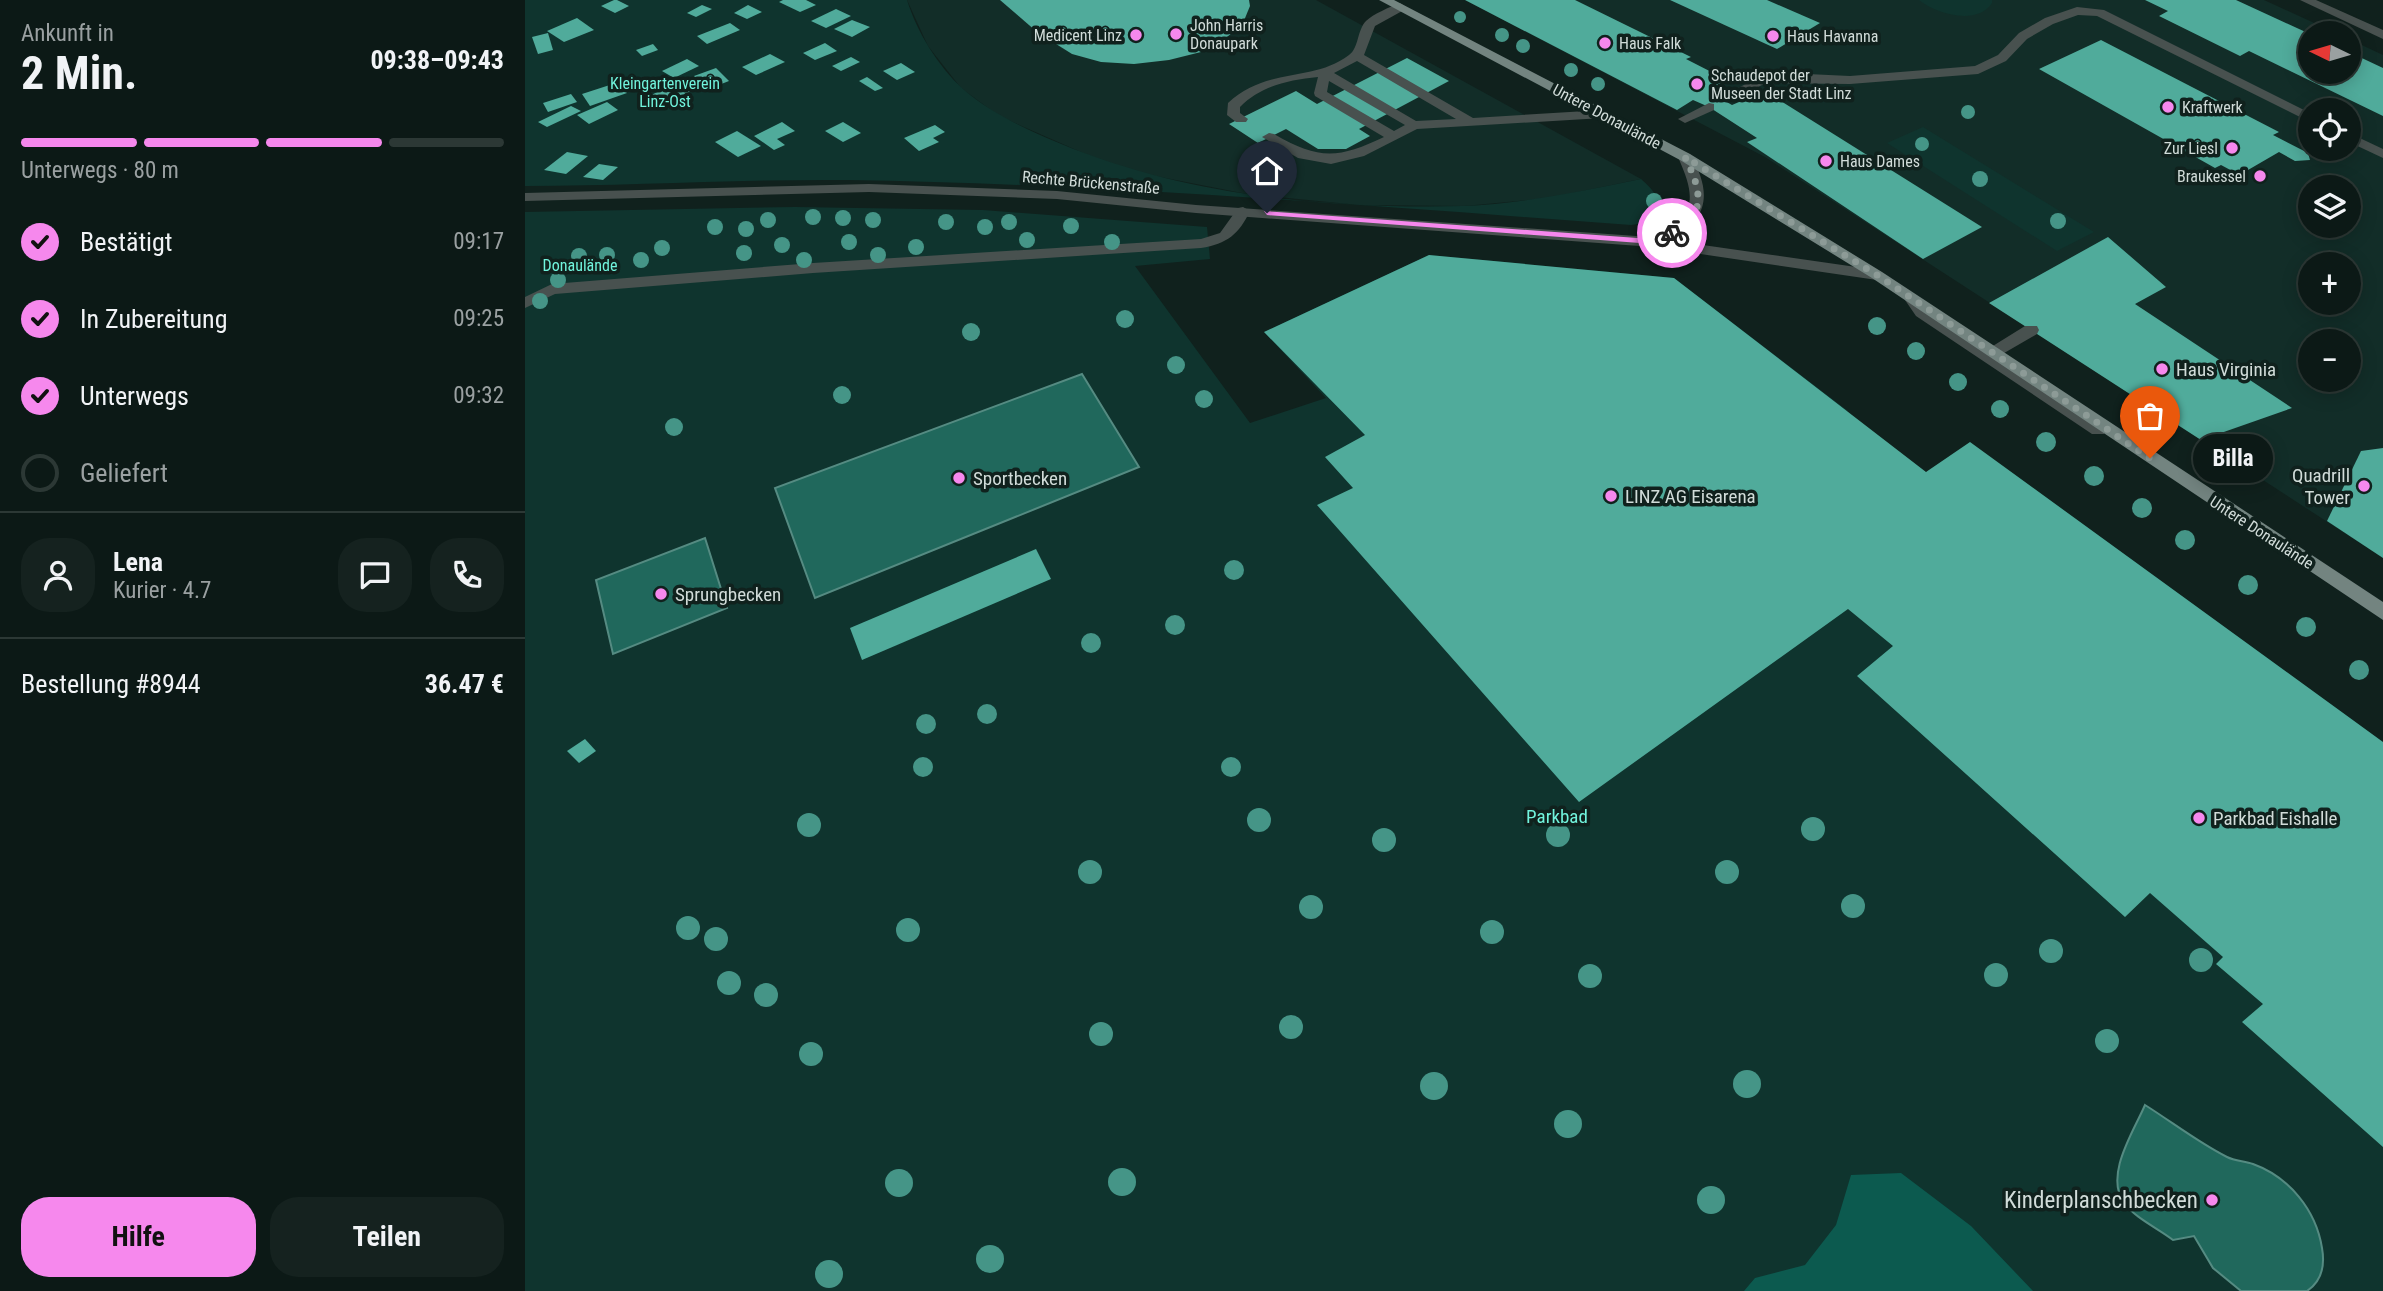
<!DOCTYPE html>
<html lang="de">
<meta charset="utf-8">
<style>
:root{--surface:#0c1916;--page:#15221f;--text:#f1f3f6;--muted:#9aa0a1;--line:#2c3835;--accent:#f688ed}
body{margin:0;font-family:"Roboto Condensed",sans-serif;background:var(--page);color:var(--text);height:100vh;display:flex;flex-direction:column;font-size:26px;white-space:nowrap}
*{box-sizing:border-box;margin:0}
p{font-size:23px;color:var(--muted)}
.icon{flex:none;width:38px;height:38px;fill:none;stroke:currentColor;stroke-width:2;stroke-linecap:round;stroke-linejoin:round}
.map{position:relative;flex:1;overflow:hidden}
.side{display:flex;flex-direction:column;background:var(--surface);width:525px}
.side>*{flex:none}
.needle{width:46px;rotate:275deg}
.controls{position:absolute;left:1773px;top:21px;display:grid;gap:14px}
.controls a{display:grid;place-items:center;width:63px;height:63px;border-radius:50%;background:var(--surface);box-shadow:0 4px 18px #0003,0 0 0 2px var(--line);font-size:35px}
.pin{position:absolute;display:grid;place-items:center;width:60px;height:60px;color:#fff;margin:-72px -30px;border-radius:50% 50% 50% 0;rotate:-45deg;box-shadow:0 0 7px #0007}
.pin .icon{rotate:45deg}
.courier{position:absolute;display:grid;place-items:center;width:70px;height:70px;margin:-35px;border:5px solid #f688ed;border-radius:50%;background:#fff;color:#222;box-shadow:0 2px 9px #0007}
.bubble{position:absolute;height:49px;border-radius:24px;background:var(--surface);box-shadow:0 4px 18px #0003,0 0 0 2px var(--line);font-size:23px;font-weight:700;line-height:49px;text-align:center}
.summary em{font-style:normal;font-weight:700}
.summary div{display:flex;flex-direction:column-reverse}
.summary{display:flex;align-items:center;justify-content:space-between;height:119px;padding:0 21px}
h1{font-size:46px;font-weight:700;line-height:52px}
.bar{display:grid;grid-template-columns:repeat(4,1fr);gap:10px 7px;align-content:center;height:84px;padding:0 21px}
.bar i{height:9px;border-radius:5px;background:var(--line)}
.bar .active{background:var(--accent)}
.bar p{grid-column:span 4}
.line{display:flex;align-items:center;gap:18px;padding:0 21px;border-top:2px solid var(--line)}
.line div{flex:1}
.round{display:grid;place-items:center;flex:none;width:74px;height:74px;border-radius:28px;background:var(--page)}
ol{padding:0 21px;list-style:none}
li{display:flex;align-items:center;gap:21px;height:77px}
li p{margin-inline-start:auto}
li .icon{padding:7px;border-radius:50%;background:var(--accent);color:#111;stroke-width:4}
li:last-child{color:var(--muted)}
li i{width:38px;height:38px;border:4px solid var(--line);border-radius:50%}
.cta{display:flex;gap:14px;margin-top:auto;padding:14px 21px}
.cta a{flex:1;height:80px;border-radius:28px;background:var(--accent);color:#111;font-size:28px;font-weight:700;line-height:80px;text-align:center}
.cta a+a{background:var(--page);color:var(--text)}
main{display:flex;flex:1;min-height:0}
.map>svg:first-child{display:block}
.built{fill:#122d28;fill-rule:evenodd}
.green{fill:#0f342e}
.forest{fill:#0c5a4f}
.water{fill:#20685c;stroke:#558b82;stroke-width:2}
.building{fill:#50ab9b}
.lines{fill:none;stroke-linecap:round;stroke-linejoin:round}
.service{fill:#48514f;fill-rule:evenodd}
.minor{fill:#48514f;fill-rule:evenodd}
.primary{fill:#738480;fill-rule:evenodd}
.tree{fill:#459587}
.route{fill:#f688ed}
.done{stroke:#8d9b97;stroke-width:7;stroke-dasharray:0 12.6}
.poi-dot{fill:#f688ed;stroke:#10211d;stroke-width:2.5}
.labels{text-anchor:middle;stroke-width:7;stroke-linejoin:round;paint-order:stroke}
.far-poi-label{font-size:16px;fill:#d1dcd9;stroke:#10211d;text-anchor:start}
.far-park-label{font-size:16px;fill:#71f4dd;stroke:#10211d}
.far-street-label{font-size:16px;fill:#d1dcd9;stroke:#10211d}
.poi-label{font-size:19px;fill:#d1dcd9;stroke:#10211d;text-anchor:start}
.park-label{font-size:19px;fill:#71f4dd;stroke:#10211d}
.near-poi-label{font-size:23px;fill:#d1dcd9;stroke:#10211d;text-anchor:end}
</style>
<main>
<section class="side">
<div class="summary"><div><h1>2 Min.</h1><p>Ankunft in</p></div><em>09:38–09:43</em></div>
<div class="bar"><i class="active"></i><i class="active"></i><i class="active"></i><i></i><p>Unterwegs · 80 m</p></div>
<ol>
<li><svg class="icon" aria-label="check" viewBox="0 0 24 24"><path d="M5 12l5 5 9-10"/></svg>Bestätigt<p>09:17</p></li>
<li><svg class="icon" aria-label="check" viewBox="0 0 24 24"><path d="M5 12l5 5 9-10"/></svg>In Zubereitung<p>09:25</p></li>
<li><svg class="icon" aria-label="check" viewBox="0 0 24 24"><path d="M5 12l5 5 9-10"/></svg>Unterwegs<p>09:32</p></li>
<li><i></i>Geliefert</li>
</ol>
<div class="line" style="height:126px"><a class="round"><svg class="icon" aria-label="person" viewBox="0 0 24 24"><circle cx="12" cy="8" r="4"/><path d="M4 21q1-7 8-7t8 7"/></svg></a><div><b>Lena</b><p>Kurier · 4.7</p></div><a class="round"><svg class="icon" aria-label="chat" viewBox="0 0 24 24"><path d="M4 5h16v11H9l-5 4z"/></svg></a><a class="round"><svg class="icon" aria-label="phone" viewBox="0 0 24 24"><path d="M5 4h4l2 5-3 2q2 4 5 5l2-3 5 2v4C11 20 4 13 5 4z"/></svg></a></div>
<div class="line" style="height:91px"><div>Bestellung #8944</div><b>36.47 €</b></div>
<div class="cta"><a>Hilfe</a><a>Teilen</a></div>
</section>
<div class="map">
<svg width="1858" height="1291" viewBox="0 0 1858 1291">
<rect width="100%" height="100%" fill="#10211d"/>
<g class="built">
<polygon points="382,0 791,0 1116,179 1024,198 940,206 834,205 722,194 620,174 574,160 474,116 436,88 403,46"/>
<path d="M940 0H1739L1811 33H1785V72H1824V39L1858 55V558L1240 157ZM1785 110H1824V149H1785ZM1785 187H1824V226H1785ZM1785 264H1824V303H1785ZM1785 341H1824V380H1785Z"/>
</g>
<g class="green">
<path d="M0 0H382C392 32 413 66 438 89 466 113 500 129 534 143 660 196 803 209 938 206 998 204 1057 191 1116 179 1141 200 1142 220 1106 225 845 206 584 184 323 180 215 179 108 186 0 186Z"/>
<path d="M1394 0H1467V3C1452 26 1411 14 1394 0Z"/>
<polygon points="1398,127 1569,232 1532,251 1362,143"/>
<polygon points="270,207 458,210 682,227 685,259 610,266 725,423 801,398 739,332 904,255 1149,278 1323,411 1303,423 1380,485 1486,472 1858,742 1858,1291 0,1291 0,212"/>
</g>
<polygon class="forest" points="1376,1173 1446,1226 1508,1291 1219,1291 1230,1278 1280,1265 1311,1225 1326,1175"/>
<g class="water">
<polygon points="557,374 614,467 290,598 250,488"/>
<polygon points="180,538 202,608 88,654 71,580"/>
<path d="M1620 1105C1647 1122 1674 1143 1702 1157 1710 1161 1720 1161 1728 1164 1764 1177 1791 1210 1797 1248 1800 1265 1797 1281 1782 1291H1716L1688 1268 1669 1236 1648 1240C1634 1229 1610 1218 1599 1203 1579 1175 1609 1131 1620 1105Z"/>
</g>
<g class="building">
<polygon points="89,0 92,0 104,6 90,13 76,6"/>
<polygon points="258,0 281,0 291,5 275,12 254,2"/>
<polygon points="475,0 724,0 725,6 718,23 701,38 676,52 644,60 609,64 576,62 547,54 512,32"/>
<polygon points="940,0 1050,0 1166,57 1161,59 1204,81 1186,93 1207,105 1240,91 1457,227 1398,259 1222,142 1232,138 1184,107 1168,100 1152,110"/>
<polygon points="1145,0 1242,0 1295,23 1252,49"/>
<polygon points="1620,0 1711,0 1785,34 1785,72 1824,72 1824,52 1858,68 1858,116 1724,51 1715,56 1634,16 1643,11"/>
<polygon points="177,5 187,9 171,17 162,13"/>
<polygon points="223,5 237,12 222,19 209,13"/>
<polygon points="311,9 326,16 301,28 286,21"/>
<polygon points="52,18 69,30 39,42 22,31"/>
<polygon points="327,20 345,27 327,37 309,29"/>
<polygon points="205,23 215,30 182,44 172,36"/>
<polygon points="23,33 28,50 13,54 7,37"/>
<polygon points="1576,40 1754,132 1748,135 1783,153 1785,160 1770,161 1754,152 1723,170 1720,168 1711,173 1696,165 1690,168 1514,69"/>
<polygon points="300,43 312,51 290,60 278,53"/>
<polygon points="128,44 133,50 117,56 111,50"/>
<polygon points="245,54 260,62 231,75 217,67"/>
<polygon points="326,57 335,62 316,71 307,66"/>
<polygon points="882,58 924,81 834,129 845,136 821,149 793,149 761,129 733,143 704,124 771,91 792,104"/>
<polygon points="162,59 174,66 149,78 137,71"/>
<polygon points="376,63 390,72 372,80 358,71"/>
<polygon points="191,68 204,81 181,90 169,76"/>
<polygon points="342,77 358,88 350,91 334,81"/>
<polygon points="94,82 102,93 65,106 57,94"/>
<polygon points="152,83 166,91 138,104 124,96"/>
<polygon points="46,94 52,102 23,112 18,103"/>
<polygon points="82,102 93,110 64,124 52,115"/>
<polygon points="46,106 56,111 22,127 13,122"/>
<polygon points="257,122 270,131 252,139 260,145 249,150 229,136"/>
<polygon points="318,122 336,133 318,142 300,131"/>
<polygon points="410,125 420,132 408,138 414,142 394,151 379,138"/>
<polygon points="212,131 236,146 213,157 190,142"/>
<polygon points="42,152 63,156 41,174 19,170"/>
<polygon points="74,164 93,167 78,180 58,177"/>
<polygon points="1583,237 1641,287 1610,304 1767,408 1676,440 1464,303"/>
<polygon points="904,255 1149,278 1401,472 1445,442 1858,742 1858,1147 1717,1022 1738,1004 1691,964 1698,957 1625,893 1600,917 1332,676 1368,646 1323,609 1054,802 792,505 828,488 800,457 840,435 739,332"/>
<polygon points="1858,448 1858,558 1802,521 1836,451"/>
<polygon points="511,549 526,579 337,660 325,628"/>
<polygon points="60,739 71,751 54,763 42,751"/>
</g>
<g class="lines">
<g class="service">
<path d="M875 3 881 7 879 10 850 26 839 55 948 118 1078 110 1085 114 1078 118 892 129 839 156 806 164 773 158 737 137 744 133 749 134C794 160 813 159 859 137L790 96 789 93 793 77C763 80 736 86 715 107V113L723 119 721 122H711L702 115 703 103C743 66 787 83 824 55 834 48 832 30 841 21 848 14 865 7 875 3ZM832 61 931 119 891 121 809 73ZM804 81 880 125 869 131 802 92Z"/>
<polygon points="1552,7 1579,10 1785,113 1785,122 1572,16 1553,15 1528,24 1502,39 1481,61 1453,74 1325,84 1241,83 1203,102 1193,102 1192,99 1238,75 1261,73 1325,76 1450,66 1473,55 1494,33 1520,18"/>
<polygon points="1184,103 1189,104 1189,110 1160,123 1153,119"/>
<polygon points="1824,133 1858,149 1858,158 1824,142"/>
<path d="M718 207 725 211C714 234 702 244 676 248L288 273 30 294 0 308V297L27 284 288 263 676 239 695 233 713 208Z"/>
<polygon points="1388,295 1393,297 1401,308 1463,349 1500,326 1512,326 1514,330 1512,334 1474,356 1579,426 1581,430 1579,434 1567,434 1391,316 1380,300"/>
</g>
<g class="minor">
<polygon points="1775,0 1791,0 1858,30 1858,39"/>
<path d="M1160 153 1165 154C1187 192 1185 220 1143 240L1352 270 1359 275 1352 280 1128 247 671 213 532 199 344 192 0 201V193L344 184 532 191 671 205 1125 237C1170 216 1173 202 1153 157Z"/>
</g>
<polygon class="primary" points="854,0 869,0 1165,154 1357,272 1858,602 1858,620 1347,278 1155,160"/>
</g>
<g class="tree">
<circle cx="935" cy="17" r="6"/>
<circle cx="977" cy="35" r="7"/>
<circle cx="998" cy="46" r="7"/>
<circle cx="1046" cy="70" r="7"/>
<circle cx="1073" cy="84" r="7"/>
<circle cx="1443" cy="112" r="7"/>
<circle cx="1397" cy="144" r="7"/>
<circle cx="1455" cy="179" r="8"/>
<circle cx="1129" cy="201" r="8"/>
<circle cx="288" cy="217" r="8"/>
<circle cx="318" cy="218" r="8"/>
<circle cx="243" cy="220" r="8"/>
<circle cx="348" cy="220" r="8"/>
<circle cx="1533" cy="221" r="8"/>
<circle cx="421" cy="222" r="8"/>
<circle cx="484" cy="222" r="8"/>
<circle cx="546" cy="226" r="8"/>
<circle cx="190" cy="227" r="8"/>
<circle cx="460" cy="227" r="8"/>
<circle cx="221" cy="229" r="8"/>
<circle cx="502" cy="240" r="8"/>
<circle cx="324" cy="242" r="8"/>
<circle cx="587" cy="242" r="8"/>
<circle cx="257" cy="245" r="8"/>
<circle cx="391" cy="247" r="8"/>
<circle cx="137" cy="248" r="8"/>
<circle cx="219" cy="253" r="8"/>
<circle cx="82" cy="255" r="8"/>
<circle cx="353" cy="255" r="8"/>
<circle cx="54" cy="256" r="8"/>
<circle cx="116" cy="260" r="8"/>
<circle cx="279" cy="260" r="8"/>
<circle cx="33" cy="280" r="8"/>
<circle cx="15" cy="301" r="8"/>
<circle cx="600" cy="319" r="9"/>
<circle cx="1352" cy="326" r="9"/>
<circle cx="446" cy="332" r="9"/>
<circle cx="1391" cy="351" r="9"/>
<circle cx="651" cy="365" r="9"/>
<circle cx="1433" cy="382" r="9"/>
<circle cx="317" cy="395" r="9"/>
<circle cx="679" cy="399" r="9"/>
<circle cx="1475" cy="409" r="9"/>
<circle cx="149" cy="427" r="9"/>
<circle cx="1521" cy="442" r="10"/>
<circle cx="1569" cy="476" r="10"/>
<circle cx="1617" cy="508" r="10"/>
<circle cx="1660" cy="540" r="10"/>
<circle cx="709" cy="570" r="10"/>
<circle cx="1723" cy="585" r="10"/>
<circle cx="650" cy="625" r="10"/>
<circle cx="1781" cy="627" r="10"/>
<circle cx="566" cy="643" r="10"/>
<circle cx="1834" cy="670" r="10"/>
<circle cx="462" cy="714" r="10"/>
<circle cx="401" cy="724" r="10"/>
<circle cx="398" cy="767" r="10"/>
<circle cx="706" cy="767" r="10"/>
<circle cx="734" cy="820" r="12"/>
<circle cx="284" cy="825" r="12"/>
<circle cx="1288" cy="829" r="12"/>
<circle cx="1033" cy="835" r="12"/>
<circle cx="859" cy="840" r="12"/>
<circle cx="565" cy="872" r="12"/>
<circle cx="1202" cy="872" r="12"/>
<circle cx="1328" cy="906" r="12"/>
<circle cx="786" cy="907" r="12"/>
<circle cx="163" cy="928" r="12"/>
<circle cx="383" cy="930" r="12"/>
<circle cx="967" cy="932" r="12"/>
<circle cx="191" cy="939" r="12"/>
<circle cx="1526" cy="951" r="12"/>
<circle cx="1676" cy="960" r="12"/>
<circle cx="1471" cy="975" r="12"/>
<circle cx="1065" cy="976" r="12"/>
<circle cx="204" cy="983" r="12"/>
<circle cx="241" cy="995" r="12"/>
<circle cx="766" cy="1027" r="12"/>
<circle cx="576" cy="1034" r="12"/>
<circle cx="1582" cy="1041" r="12"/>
<circle cx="286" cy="1054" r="12"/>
<circle cx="1222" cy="1084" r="14"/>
<circle cx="909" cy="1086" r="14"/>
<circle cx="1043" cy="1124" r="14"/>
<circle cx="597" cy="1182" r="14"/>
<circle cx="374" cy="1183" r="14"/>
<circle cx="1186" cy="1200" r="14"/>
<circle cx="465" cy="1259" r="14"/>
<circle cx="304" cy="1274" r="14"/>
</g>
<polygon class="route" points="739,211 1126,239 1147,231 1151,233 1128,244 742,215"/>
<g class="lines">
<path class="done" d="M1147 233C1184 215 1175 187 1160 157L1352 275 1625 458"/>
</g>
<g class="poi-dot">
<circle cx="651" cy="34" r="7"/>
<circle cx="611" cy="35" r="7"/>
<circle cx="1248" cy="36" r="7"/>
<circle cx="1080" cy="43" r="7"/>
<circle cx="1172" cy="84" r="7"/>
<circle cx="1643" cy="107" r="7"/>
<circle cx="1707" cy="148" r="7"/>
<circle cx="1301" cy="161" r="7"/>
<circle cx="1735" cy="176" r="7"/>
<circle cx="1637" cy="369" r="7"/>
<circle cx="434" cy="478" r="7"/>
<circle cx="1839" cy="486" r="7"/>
<circle cx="1086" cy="496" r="7"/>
<circle cx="136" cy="594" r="7"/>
<circle cx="1674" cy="818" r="7"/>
<circle cx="1687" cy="1200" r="7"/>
</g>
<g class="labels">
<g class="far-poi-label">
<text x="665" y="31">John Harris<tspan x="665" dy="18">Donaupark</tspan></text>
<text x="597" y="41" text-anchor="end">Medicent Linz</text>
<text x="1262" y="42">Haus Havanna</text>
<text x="1094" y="49">Haus Falk</text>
<text x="1186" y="81">Schaudepot der<tspan x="1186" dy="18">Museen der Stadt Linz</tspan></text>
<text x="1657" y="113">Kraftwerk</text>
<text x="1693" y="154" text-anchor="end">Zur Liesl</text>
<text x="1315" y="167">Haus Dames</text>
<text x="1721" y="182" text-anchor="end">Braukessel</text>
</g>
<g class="far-park-label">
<text x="140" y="89">Kleingartenverein<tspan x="140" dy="18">Linz-Ost</tspan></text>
<text x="55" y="271">Donaulände</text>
</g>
<g class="far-street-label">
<text transform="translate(1082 116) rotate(28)" y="6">Untere Donaulände</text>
<text transform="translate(566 182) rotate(5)" y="6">Rechte Brückenstraße</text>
<text transform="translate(1737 532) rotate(33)" y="6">Untere Donaulände</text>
</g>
<g class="poi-label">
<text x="1651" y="376">Haus Virginia</text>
<text x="1825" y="482" text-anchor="end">Quadrill<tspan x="1825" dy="22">Tower</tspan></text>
<text x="448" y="485">Sportbecken</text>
<text x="1100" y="503">LINZ AG Eisarena</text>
<text x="150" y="601">Sprungbecken</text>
<text x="1688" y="825">Parkbad Eishalle</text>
</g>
<g class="park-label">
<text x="1032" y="823">Parkbad</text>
</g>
<g class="near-poi-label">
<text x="1673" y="1208">Kinderplanschbecken</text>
</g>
</g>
</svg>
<div class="controls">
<a><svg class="needle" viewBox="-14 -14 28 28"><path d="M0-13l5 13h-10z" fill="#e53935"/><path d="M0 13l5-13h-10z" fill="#9aa0a1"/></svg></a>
<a><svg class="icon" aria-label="locate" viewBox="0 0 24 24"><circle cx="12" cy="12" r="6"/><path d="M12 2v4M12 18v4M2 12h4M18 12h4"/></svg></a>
<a><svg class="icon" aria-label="layers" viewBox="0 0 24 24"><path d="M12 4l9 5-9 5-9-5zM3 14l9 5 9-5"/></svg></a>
<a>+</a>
<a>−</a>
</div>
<div class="pin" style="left:1625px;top:458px;background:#ea580c"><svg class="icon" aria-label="bag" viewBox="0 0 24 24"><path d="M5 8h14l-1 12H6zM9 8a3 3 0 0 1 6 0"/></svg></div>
<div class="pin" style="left:742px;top:213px;background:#1f2937"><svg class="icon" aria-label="home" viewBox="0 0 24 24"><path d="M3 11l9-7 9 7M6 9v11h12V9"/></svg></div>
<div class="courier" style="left:1147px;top:233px"><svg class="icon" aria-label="bike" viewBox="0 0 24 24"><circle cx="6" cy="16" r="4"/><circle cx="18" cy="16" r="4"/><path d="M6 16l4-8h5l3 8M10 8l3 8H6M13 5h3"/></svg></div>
<div class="bubble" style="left:1668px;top:434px;width:80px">Billa</div>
</div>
</main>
